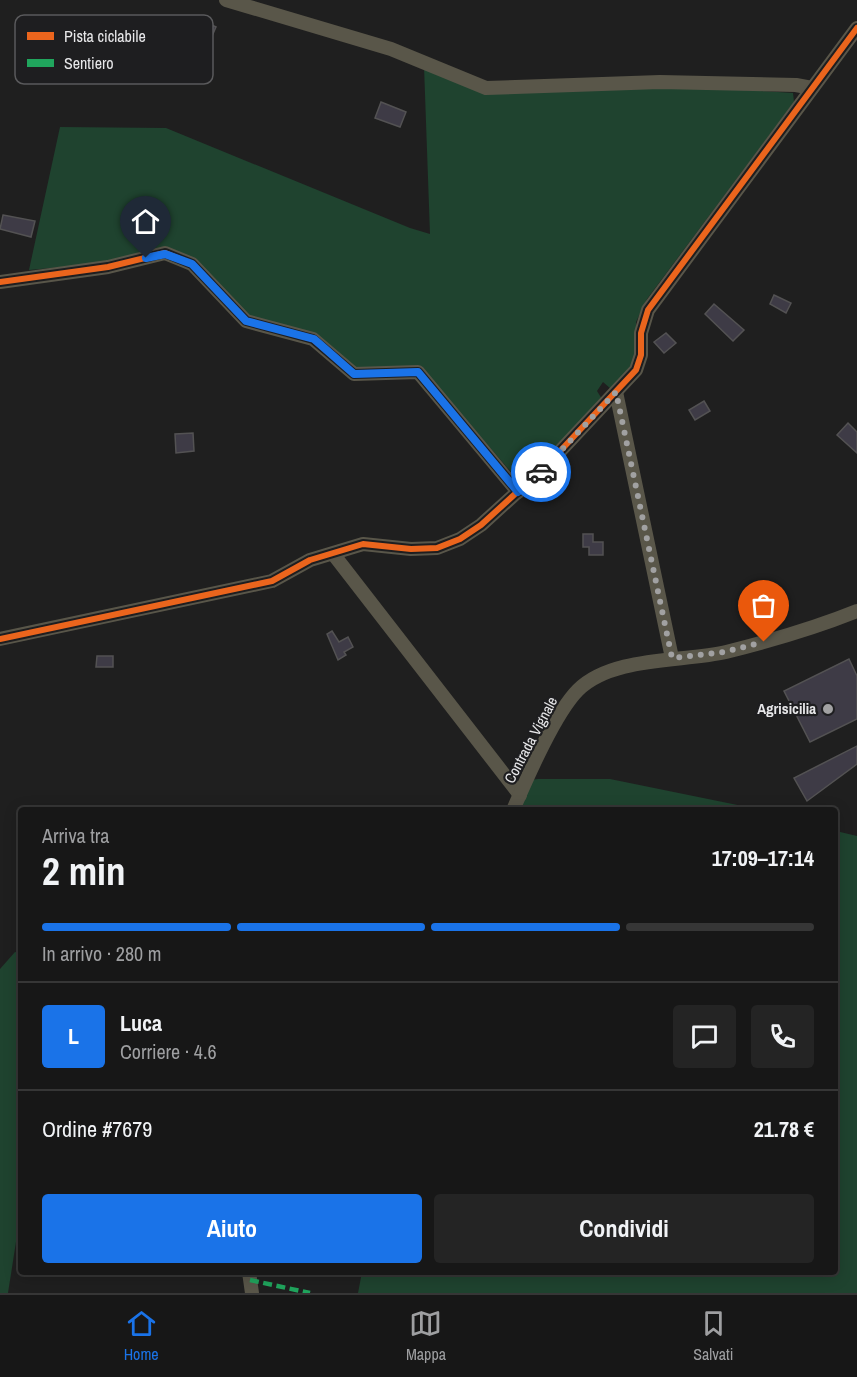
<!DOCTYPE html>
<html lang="it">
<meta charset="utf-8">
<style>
:root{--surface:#171717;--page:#242424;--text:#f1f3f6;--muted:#9e9fa1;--line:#363636;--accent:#1a73e8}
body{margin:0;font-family:"Archivo Narrow",sans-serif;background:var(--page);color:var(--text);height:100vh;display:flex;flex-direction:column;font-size:22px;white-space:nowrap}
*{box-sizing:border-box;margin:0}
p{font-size:20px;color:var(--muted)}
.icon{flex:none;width:33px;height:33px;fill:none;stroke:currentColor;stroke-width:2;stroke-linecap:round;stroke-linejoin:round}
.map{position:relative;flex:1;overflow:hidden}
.panel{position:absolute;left:18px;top:807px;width:820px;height:468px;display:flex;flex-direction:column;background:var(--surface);border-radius:6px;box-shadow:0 3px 15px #0003,0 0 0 2px var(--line)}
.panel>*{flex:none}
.pin{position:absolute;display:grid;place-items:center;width:51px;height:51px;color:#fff;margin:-62px -26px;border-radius:50% 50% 50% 0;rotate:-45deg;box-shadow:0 0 6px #0007}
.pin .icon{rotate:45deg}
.courier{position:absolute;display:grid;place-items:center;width:60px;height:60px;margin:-30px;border:4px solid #1a73e8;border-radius:50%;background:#fff;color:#222;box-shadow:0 2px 8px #0007}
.head em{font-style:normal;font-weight:800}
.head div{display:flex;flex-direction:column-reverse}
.head{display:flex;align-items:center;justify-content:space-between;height:102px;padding:0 24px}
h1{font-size:39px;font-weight:800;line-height:45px}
.bar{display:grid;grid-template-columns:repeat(4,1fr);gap:9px 6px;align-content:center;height:72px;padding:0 24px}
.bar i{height:8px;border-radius:4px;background:var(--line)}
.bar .current{background:var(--accent)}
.bar p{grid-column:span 4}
.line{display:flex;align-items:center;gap:15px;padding:0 24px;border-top:2px solid var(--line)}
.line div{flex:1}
.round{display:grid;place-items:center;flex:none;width:63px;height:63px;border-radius:6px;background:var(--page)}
.primary-button{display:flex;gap:12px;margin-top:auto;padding:12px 24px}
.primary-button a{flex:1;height:69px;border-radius:6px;background:var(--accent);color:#fff;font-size:24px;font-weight:800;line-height:69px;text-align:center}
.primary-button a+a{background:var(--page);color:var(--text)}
.tab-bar{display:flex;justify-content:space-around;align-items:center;height:84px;border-top:2px solid var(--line);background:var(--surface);font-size:16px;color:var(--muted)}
.tab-bar a{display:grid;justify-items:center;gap:3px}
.tab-bar .current{color:var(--accent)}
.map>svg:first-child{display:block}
.green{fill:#1f432f}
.building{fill:#3e3b46;stroke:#535253;stroke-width:1.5}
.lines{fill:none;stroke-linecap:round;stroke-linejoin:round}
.minor{stroke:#595649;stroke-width:14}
.quiet{stroke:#20a55d;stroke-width:4.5;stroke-dasharray:9 4.5;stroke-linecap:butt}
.cycleway-casing{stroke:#1e1e20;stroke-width:10}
.cycleway{stroke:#eb651d;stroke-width:6}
.done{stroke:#a1a1a2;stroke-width:6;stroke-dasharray:0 10.8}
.route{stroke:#1a73e8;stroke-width:8}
.poi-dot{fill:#a1a1a2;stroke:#1e1e20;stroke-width:2}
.labels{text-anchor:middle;stroke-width:4.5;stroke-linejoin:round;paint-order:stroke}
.poi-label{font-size:15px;font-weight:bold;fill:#e7e7e9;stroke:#1e1e20;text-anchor:end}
.street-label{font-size:15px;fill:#e7e7e9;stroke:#1e1e20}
.key{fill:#1e1e20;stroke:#5a5a5c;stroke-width:1.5}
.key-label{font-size:16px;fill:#e7e7e9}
</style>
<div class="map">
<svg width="857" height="1293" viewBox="0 0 857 1293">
<rect width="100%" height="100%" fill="#1f1f1f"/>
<g class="green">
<polygon points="424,66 484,92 665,85 793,93 794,102 647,299 636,322 636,348 633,361 625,375 611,389 603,382 597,391 602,399 600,405 519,481 420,367 355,368 314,333 246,317 164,250 106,263 29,270 60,127 166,128 410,228 430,234"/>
<polygon points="538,779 610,779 762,810 519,810 531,780"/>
<polygon points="836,831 857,836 857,1293 358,1293 362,1272 836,1272"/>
<polygon points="15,952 21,953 21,1210 8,1293 0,1293 0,969"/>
</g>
<g class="building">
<polygon points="198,19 216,27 212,36 194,28"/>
<polygon points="381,102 406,112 400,127 375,118"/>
<polygon points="3,215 35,221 31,237 0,229"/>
<polygon points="774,295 791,303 786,313 770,304"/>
<polygon points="714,304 744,330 733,341 705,314"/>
<polygon points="666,333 676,343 664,353 654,342"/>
<polygon points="704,401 710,411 695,420 689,410"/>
<polygon points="848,423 857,432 857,453 837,435"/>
<polygon points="193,433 194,451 176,453 175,434"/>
<polygon points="583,534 593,534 593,542 603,542 603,555 589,555 589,547 583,547"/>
<polygon points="332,631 339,642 348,637 353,647 344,652 346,655 338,660 327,634"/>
<polygon points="97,656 113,656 113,667 96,667"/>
<polygon points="849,659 857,676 857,719 810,742 784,691"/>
<polygon points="857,746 857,764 807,801 794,778"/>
</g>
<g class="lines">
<g class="minor">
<polyline points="226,0 391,49 486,88 660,82 796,85 812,88"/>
<polyline points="0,282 108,267 165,253 192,264 246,321 313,339 354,374 418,372 518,492"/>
<polyline points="616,392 672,658"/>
<polyline points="334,555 520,795"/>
<polyline points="0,639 272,581 310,560 363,544 411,549 437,548 460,539 481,525 548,464 636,370 641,355 641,333 648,310 857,28"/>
<path d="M513 810C527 778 555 713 578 690 612 656 683 662 726 652 770 641 815 628 857 611"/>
<polyline points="249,1272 252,1293"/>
</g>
<polyline class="quiet" points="250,1280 310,1293"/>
<g class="cycleway-casing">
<g id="cycleway">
<polyline points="0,282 108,267 165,253 192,264 246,321 313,339 354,374 418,372 518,492"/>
<polyline points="0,639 272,581 310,560 363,544 411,549 437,548 460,539 481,525 548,464 636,370 641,355 641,333 648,310 857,28"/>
</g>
</g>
<use href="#cycleway" class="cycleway"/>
</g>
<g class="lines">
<polyline class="done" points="541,472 616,392 672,658 724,652 764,642"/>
<polyline class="route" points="146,258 165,254 192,264 246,321 314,339 354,374 418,372 518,492 541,472"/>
</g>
<circle class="poi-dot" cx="828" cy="709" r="6"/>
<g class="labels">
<g class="poi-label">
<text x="816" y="714">Agrisicilia</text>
</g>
<g class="street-label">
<text transform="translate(531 740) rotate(-62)" y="5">Contrada Vignale</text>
</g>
</g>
<rect x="15" y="15" width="198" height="69" rx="9" class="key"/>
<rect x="27" y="32" width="27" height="8" fill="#eb651d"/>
<rect x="27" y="59" width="27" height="8" fill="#20a55d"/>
<g class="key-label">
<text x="64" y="42">Pista ciclabile</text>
<text x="64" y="69">Sentiero</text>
</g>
</svg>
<div class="pin" style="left:764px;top:642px;background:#ea580c"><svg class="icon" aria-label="bag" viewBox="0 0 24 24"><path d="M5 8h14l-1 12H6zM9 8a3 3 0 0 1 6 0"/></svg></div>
<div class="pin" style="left:146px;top:258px;background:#1f2937"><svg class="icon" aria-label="home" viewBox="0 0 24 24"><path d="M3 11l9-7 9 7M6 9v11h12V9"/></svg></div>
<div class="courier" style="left:541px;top:472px"><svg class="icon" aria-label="car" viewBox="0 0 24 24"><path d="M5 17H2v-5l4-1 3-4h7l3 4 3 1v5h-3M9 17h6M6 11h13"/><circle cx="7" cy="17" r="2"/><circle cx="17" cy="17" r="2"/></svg></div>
<section class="panel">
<div class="head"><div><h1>2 min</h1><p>Arriva tra</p></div><em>17:09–17:14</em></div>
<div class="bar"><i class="current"></i><i class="current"></i><i class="current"></i><i></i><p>In arrivo · 280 m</p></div>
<div class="line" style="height:108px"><b class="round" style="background:var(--accent);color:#fff">L</b><div><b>Luca</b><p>Corriere · 4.6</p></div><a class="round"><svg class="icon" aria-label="chat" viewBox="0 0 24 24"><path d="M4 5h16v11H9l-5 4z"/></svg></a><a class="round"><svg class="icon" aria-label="phone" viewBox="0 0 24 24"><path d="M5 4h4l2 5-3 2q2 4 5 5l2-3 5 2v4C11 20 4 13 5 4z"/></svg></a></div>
<div class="line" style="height:78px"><div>Ordine #7679</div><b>21.78 €</b></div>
<div class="primary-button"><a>Aiuto</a><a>Condividi</a></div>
</section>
</div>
<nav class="tab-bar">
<a class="current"><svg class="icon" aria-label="home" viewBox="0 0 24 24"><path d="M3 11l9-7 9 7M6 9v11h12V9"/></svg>Home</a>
<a><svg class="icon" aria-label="map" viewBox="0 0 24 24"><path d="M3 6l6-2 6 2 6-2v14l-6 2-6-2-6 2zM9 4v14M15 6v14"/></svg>Mappa</a>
<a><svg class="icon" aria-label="saved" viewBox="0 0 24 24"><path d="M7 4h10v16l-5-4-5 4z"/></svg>Salvati</a>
</nav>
